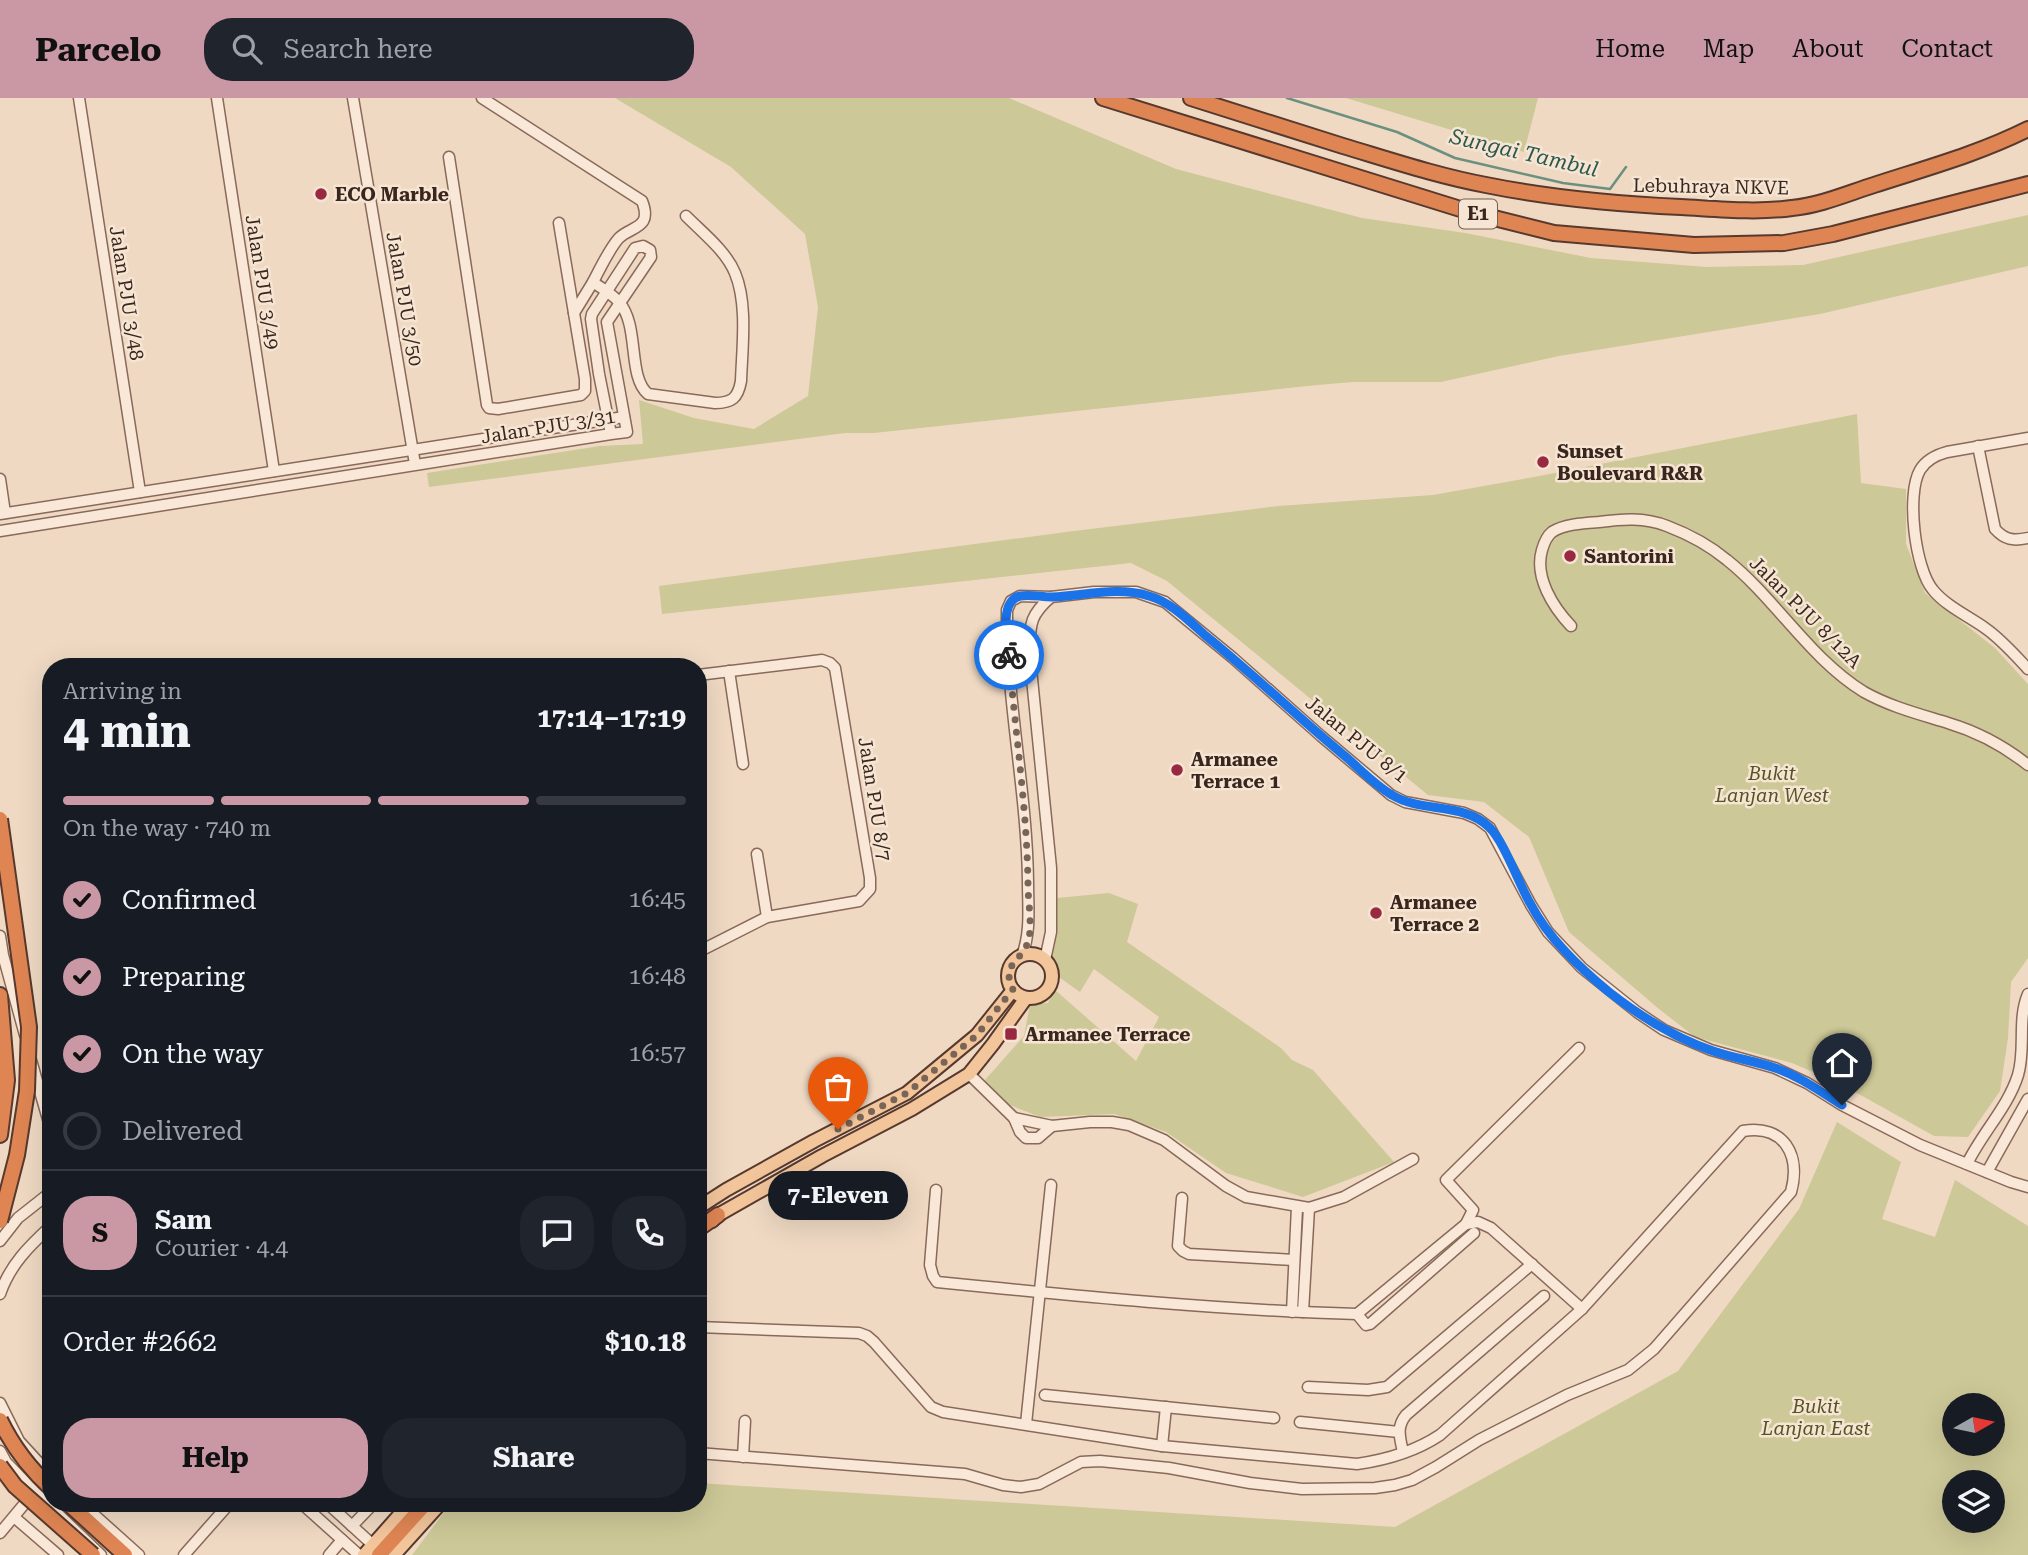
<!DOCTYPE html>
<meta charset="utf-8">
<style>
:root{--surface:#171b24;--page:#20242c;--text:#f1f3f6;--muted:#9ea1a6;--line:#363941;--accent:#c998a4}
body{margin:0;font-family:"Roboto Serif",serif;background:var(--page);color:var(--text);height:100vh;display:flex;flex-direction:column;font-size:26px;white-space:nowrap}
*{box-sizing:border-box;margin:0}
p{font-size:23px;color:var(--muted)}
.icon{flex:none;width:38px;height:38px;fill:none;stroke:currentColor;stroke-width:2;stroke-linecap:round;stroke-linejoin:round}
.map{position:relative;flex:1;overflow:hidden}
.sheet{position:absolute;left:42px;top:560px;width:665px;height:854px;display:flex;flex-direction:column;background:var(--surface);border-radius:28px;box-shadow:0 7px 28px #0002}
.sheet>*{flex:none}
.needle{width:46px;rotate:81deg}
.tools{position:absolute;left:1942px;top:1295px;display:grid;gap:14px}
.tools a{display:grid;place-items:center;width:63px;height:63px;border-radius:50%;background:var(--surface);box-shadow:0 7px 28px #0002;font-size:35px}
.pin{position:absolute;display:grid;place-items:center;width:60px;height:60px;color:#fff;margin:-72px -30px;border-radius:50% 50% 50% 0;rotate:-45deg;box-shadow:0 0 7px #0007}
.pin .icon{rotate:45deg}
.courier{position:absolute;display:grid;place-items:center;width:70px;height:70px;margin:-35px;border:5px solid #1a73e8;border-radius:50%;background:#fff;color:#222;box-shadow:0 2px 9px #0007}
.bubble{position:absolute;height:49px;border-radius:24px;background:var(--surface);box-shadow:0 7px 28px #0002;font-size:23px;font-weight:700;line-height:49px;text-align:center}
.summary em{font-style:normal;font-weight:700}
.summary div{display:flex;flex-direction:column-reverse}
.summary{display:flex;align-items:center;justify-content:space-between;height:119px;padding:0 21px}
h1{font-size:46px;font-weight:700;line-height:52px}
.bar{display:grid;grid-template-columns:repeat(4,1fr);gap:10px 7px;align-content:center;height:84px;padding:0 21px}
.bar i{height:9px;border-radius:5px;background:var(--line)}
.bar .active{background:var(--accent)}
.bar p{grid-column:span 4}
.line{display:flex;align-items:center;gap:18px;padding:0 21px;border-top:2px solid var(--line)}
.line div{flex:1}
.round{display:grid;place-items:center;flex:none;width:74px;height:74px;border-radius:28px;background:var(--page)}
ol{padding:0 21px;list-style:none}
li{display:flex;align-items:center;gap:21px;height:77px}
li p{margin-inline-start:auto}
li .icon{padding:7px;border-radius:50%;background:var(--accent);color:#111;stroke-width:4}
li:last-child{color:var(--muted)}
li i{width:38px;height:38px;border:4px solid var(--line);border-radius:50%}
.primary-button{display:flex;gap:14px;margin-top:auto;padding:14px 21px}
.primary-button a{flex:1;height:80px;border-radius:28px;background:var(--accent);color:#111;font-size:28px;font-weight:700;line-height:80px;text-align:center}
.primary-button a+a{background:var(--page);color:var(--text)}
header{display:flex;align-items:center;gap:42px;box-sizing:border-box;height:98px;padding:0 35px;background:var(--accent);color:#111}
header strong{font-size:33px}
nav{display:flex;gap:38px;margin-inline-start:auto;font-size:24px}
.search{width:490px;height:63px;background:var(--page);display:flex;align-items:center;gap:18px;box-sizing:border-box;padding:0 24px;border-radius:28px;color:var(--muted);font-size:26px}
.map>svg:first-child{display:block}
.green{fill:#cdc897;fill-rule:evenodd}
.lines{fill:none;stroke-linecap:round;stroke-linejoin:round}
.stream{stroke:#6c9080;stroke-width:2.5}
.minor-casing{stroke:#89695a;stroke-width:13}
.major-casing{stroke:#57392e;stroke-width:16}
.highway-casing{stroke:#57392e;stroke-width:18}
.minor{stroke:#f9e8d7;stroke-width:10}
.major{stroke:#f2c59b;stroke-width:12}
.highway{stroke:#df8553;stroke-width:14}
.highway-bridge-casing{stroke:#57392e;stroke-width:18;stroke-linecap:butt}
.highway-bridge{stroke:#df8553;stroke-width:14}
.done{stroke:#796558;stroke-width:7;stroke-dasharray:0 12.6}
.route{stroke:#1a73e8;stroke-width:9}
.poi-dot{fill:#992940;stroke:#f6e5d3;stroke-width:2.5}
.labels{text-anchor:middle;stroke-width:5;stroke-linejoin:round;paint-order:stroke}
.shield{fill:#f6e5d3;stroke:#725f54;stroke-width:2}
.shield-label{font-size:18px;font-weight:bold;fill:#39261e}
.street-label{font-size:19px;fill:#39261e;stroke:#f6e5d3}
.poi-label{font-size:19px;font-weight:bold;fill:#39261e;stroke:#f6e5d3;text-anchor:start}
.park-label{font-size:19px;font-style:italic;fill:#535624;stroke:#f6e5d3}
.water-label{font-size:21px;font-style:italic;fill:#2d594d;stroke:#f6e5d3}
</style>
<header>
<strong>Parcelo</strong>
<div class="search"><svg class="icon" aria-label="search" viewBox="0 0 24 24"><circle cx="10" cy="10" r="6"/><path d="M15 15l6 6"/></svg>Search here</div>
<nav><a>Home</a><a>Map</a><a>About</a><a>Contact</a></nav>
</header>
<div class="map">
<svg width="2028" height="1457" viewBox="0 0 2028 1457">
<rect width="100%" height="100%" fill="#efd9c3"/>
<g class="green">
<polygon points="615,0 1009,0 1176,71 1362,120 1465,135 1591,160 1707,169 1803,167 2028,117 2028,168 1820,216 1559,258 1441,284 1353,284 1317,287 874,335 845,335 429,389 427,375 600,348 643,346 639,302 694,320 754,331 808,298 818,209 805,136 731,69"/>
<polygon points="1346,0 1538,0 1524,54"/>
<polygon points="1857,316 1861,385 1906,391 1906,446 1925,495 1995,550 2028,586 2028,860 2011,884 2008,940 2000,993 1968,1039 1934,1038 1839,985 1792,965 1695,939 1659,911 1569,834 1529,739 1484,704 1428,697 1167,483 1131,465 662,516 659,488 1066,434 1279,408 1433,397 1534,379"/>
<polygon points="1109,795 1138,806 1127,844 1281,950 1292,962 1313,972 1394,1064 1303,1099 1226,1075 1166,1034 1114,1016 1040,1019 1005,1005 985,982 1024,938 1030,906 1048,905 1054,891 1136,963 1159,919 1094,871 1080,894 1056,877 1051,861 1056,838 1057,800"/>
<path d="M1837 1024 1901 1064 1882 1121 1935 1139 1955 1082 2028 1128V1457H412L451 1405H698V1385L1395 1429 1678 1273 1799 1111ZM1955 1307H1993V1346H1955ZM1955 1384H1993V1423H1955Z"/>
</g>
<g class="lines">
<polyline class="stream" points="1287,0 1397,34 1455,60 1563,85 1610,91 1626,69"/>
<g class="minor-casing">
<g id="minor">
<polyline points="79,0 140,394"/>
<polyline points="217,0 274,373"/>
<polyline points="353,0 415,366"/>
<path d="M482 0 642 103C653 131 631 128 619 140 609 151 600 171 593 184"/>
<polyline points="449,59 487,307 489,310 498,311 581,297 585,293 585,281 559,125"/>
<path d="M574 215 593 184C601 190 612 196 619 204 640 228 627 278 648 296L715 305C732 305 738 300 741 283 742 251 748 206 735 175 726 153 703 135 686 118"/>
<path d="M2028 340 1947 354C1936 357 1926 362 1920 372 1906 396 1915 471 1933 492 1946 508 1968 518 1985 530 2001 541 2015 557 2028 571"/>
<path d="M1978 348 1995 431C2005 442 2013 443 2028 440"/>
<polyline points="0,381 5,415"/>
<polyline points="0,416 624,319"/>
<polyline points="0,433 611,336 627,334 607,224 651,159 650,152 643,148 635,150 592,216 591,221 599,276 611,336"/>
<path d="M1571 528C1553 509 1534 479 1542 452 1544 445 1547 438 1552 434 1564 426 1585 425 1599 424 1622 421 1644 419 1667 428 1688 436 1709 447 1727 462 1776 501 1809 560 1864 594 1891 609 1919 616 1948 625 1978 634 2004 648 2028 667"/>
<polyline points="1008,554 1029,551"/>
<polyline points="729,573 743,666"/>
<polyline points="698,577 822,562 830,565 835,570 870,780 870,791 859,803 767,819 698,854"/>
<polyline points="757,756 767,819"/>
<polyline points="0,838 3,857 25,937"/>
<path d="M1022 858C1031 833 1028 810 1028 784 1027 693 1006 602 1007 512L1011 503 1020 498 1051 499 1094 494H1136L1165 504 1233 560 1321 638 1391 697 1405 704 1464 715 1478 721 1490 730 1531 807 1548 834 1582 870 1637 914 1664 932 1711 952 1775 970 1807 985 1842 1007 1920 1047 2011 1084 2028 1089"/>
<path d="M1045 862 1051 834V770L1029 551C1030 525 1031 516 1051 499"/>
<polyline points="31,962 51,1032"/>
<polyline points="969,976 1014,1020 1020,1034 1026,1040 1038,1040 1052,1028"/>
<polyline points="1014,1020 1052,1028 1090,1024 1112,1024 1129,1027 1164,1042 1226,1088 1246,1099 1309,1110 1344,1099 1413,1061"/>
<path d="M1967 1066C1982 1035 2008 1009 2018 977 2026 950 2017 922 2028 896"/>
<polyline points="1987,1074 2028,1001"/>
<path d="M936 1092 930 1167 933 1178 937 1184C1077 1198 1217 1212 1357 1216L1466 1126 1478 1124 1491 1130 1582 1211"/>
<polyline points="1182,1100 1178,1148 1183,1153 1189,1156 1294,1162"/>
<polyline points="1466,1126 1473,1112 1446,1082 1579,950"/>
<polyline points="0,1143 18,1120 51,1094"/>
<path d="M0 1196C10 1167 29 1148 51 1128"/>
<polyline points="1292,1214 1297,1109"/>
<polyline points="1303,1214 1309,1110"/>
<polyline points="1357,1216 1366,1227 1370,1226 1474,1135"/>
<path d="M698 1229 859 1235 867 1238 874 1244 931 1309 943 1314 1162 1348 1357 1366C1385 1362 1416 1353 1440 1337L1582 1211 1743 1033C1784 1026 1801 1057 1791 1094L1654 1251 1628 1272 1567 1297 1479 1342 1436 1369 1412 1382 1395 1387 1375 1390 1302 1391 1250 1385 1169 1370 1100 1363 1081 1364 1039 1386 1021 1389 1003 1387 965 1376 698 1355"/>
<polyline points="1308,1289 1368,1292 1387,1289 1532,1166"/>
<polyline points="1045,1297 1274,1320"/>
<polyline points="0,1305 19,1343 51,1378"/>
<polyline points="1300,1324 1399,1334"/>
<polyline points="1026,1326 1051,1087"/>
<polyline points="1162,1348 1166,1309"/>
<polyline points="0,1353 6,1364 34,1393 101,1457"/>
<path d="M1403 1354C1400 1340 1396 1329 1406 1317L1544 1198"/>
<polyline points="743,1359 745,1323"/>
<polyline points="81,1405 139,1457"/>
<polyline points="301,1405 359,1457"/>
<polyline points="327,1405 373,1447"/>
<polyline points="14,1419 58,1457"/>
<polyline points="352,1428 374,1405"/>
<polyline points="0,1435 31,1398"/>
<polyline points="184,1457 230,1405"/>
<polyline points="329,1457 342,1442"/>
</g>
</g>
<g class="major-casing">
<g id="major">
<circle cx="1030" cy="878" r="22"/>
<polyline points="698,1110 726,1092 814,1043 907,995 977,937 1013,892"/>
<polyline points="712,1123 718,1117 822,1058 912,1011 969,976 993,946 1026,900"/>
<polyline points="364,1457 410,1405"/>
<polyline points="394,1457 441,1405"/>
</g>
</g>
<g class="highway-casing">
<g id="highway">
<polyline points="1103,0 1470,114 1554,135 1694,147 1784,145 1833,136 2028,86"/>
<path d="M1191 0C1242 16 1293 32 1343 48 1390 62 1438 78 1486 87 1550 100 1616 106 1681 109 1718 111 1756 115 1792 110 1821 107 1846 96 1874 87 1926 70 1978 56 2028 31"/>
<polyline points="0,897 7,982 0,1037"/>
<polyline points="698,1131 718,1117"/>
<polyline points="68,1405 125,1457"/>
<polyline points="379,1457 426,1405"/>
</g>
</g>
<use href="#minor" class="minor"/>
<use href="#major" class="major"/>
<use href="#highway" class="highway"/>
<g class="highway-bridge-casing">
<g id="highway-bridge">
<polyline points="0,721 29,929 27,993 17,1057 0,1123"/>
<path d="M0 1322C13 1349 29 1370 51 1390"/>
<polyline points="0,1368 15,1388 93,1457"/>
</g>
</g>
<use href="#highway-bridge" class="highway-bridge"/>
</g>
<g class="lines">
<path class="done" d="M838 1031 907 995 977 937 1013 891 1008 876C1012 862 1026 856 1029 840 1032 825 1028 803 1028 787 1027 710 1015 634 1009 557"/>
<path class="route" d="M1009 557C1007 542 999 503 1020 498 1030 496 1041 499 1052 499 1085 498 1116 488 1149 498 1171 504 1189 523 1206 538 1254 577 1299 620 1346 659 1361 672 1375 687 1392 697 1421 715 1463 704 1489 729 1504 743 1519 786 1530 805 1548 840 1579 869 1609 894 1641 919 1675 940 1713 953 1733 960 1755 963 1775 970 1799 978 1821 994 1842 1007"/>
</g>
<g class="poi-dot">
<circle cx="321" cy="96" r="7"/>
<circle cx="1543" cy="364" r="7"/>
<circle cx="1570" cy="458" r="7"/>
<circle cx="1177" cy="672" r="7"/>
<circle cx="1376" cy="815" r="7"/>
<rect x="1004" y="929" width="14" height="14" rx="3.5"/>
</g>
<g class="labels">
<rect class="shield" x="1459" y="101.5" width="38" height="29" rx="5"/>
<g class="shield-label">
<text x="1478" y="122">E1</text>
</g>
<g class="street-label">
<text transform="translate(1711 88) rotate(1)" y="7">Lebuhraya NKVE</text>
<text transform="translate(263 184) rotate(81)" y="7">Jalan PJU 3/49</text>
<text transform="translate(127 195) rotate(81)" y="7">Jalan PJU 3/48</text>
<text transform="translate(405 201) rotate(80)" y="7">Jalan PJU 3/50</text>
<text transform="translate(548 328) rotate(-9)" y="7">Jalan PJU 3/31</text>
<text transform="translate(1806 514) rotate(45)" y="7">Jalan PJU 8/12A</text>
<text transform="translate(1357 641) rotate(39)" y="7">Jalan PJU 8/1</text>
<text transform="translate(875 701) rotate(81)" y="7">Jalan PJU 8/7</text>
</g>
<g class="poi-label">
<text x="335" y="103">ECO Marble</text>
<text x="1557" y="360">Sunset<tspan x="1557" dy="22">Boulevard R&amp;R</tspan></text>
<text x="1584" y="465">Santorini</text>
<text x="1191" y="668">Armanee<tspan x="1191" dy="22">Terrace 1</tspan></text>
<text x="1390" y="811">Armanee<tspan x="1390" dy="22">Terrace 2</tspan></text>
<text x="1025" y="943">Armanee Terrace</text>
</g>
<g class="park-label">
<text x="1772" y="682">Bukit<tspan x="1772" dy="22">Lanjan West</tspan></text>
<text x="1816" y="1315">Bukit<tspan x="1816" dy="22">Lanjan East</tspan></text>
</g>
<g class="water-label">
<text transform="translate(1524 55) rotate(13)" y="7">Sungai Tambul</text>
</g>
</g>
</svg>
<div class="tools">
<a><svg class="needle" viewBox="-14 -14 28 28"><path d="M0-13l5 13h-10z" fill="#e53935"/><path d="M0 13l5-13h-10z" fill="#9ea1a6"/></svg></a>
<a><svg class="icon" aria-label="layers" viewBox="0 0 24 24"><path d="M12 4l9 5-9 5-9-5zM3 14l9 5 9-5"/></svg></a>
</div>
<div class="pin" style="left:838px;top:1031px;background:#ea580c"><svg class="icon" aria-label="bag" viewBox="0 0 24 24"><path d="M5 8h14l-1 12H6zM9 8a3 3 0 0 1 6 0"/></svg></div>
<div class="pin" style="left:1842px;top:1007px;background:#1f2937"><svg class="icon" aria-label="home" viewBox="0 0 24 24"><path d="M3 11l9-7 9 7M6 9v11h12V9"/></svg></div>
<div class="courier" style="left:1009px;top:557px"><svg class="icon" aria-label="bike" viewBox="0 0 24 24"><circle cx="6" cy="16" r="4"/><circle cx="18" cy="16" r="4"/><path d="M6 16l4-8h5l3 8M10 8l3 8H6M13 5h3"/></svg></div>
<div class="bubble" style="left:768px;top:1073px;width:140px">7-Eleven</div>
<section class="sheet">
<div class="summary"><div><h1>4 min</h1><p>Arriving in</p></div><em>17:14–17:19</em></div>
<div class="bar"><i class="active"></i><i class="active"></i><i class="active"></i><i></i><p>On the way · 740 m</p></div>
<ol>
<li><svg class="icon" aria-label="check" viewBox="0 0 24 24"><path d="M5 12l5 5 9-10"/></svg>Confirmed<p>16:45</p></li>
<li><svg class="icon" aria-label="check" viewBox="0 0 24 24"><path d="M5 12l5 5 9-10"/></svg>Preparing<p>16:48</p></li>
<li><svg class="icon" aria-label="check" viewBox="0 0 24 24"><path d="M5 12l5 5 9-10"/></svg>On the way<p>16:57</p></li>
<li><i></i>Delivered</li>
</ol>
<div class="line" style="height:126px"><b class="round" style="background:var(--accent);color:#111">S</b><div><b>Sam</b><p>Courier · 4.4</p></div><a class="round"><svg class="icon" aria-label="chat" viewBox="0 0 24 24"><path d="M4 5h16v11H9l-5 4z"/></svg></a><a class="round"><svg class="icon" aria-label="phone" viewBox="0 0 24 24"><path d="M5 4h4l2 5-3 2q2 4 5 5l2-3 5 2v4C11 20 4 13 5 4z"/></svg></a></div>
<div class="line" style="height:91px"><div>Order #2662</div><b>$10.18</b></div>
<div class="primary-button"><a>Help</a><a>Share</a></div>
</section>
</div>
